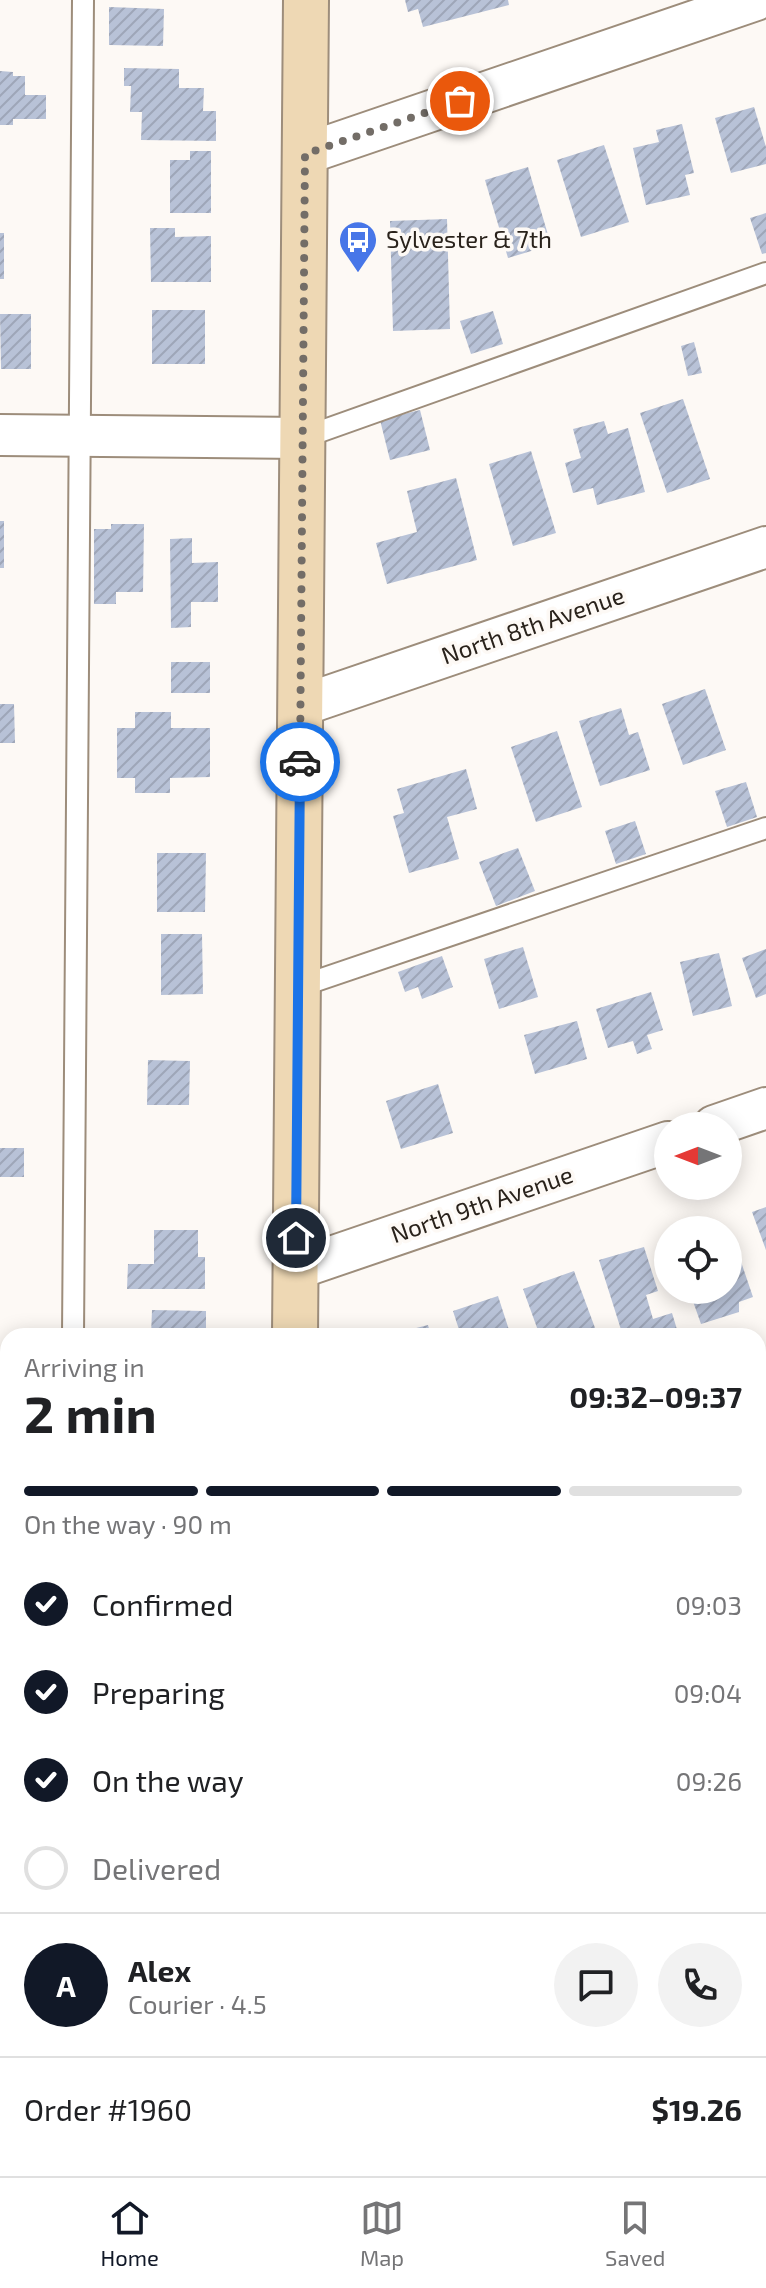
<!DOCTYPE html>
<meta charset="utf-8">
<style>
:root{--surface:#fff;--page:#f2f2f2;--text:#202124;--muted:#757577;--line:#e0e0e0;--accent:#111827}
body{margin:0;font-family:"Exo 2",sans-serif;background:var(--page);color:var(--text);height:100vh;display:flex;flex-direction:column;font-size:30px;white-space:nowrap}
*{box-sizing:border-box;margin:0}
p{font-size:26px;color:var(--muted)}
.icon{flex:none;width:44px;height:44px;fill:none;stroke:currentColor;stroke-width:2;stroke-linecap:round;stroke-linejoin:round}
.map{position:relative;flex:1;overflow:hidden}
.panel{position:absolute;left:0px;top:1328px;width:766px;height:848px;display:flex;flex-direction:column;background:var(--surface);border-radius:24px 24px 0 0;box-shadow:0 4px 20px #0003}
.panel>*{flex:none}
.needle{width:52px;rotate:270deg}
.fabs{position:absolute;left:654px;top:1112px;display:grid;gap:16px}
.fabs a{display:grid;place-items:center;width:88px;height:88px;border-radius:50%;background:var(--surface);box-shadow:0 4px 20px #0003;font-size:40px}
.pin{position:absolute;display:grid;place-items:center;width:68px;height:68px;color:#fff;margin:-34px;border:4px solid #fff;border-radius:50%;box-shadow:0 2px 8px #0007}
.courier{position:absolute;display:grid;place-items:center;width:80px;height:80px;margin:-40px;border:6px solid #1a73e8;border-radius:50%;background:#fff;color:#222;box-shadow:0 2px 10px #0007}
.overview em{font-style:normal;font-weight:700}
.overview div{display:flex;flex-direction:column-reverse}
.overview{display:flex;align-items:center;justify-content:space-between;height:136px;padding:0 24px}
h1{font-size:52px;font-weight:700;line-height:60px}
.bar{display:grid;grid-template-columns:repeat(4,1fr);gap:12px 8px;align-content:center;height:96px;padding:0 24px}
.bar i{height:10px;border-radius:6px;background:var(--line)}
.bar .selected{background:var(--accent)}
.bar p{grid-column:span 4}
.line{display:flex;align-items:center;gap:20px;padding:0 24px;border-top:2px solid var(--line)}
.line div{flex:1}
.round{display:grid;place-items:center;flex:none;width:84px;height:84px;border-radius:42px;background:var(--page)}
ol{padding:0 24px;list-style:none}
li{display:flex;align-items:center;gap:24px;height:88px}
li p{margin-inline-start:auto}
li .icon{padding:8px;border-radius:50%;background:var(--accent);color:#fff;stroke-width:4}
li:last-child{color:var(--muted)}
li i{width:44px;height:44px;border:4px solid var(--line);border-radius:50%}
.menu{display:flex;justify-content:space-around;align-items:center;height:112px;border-top:2px solid var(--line);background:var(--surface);font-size:22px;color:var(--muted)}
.menu a{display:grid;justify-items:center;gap:4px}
.menu .selected{color:var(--accent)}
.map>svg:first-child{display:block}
.building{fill:url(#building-hatch)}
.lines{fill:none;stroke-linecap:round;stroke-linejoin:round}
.lane-casing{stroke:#9d8d7b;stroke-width:24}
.street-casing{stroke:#9d8d7b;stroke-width:44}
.secondary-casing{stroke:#9d8d7b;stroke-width:48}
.lane{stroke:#fff;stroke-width:20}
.street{stroke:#fff;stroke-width:40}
.secondary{stroke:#eed8b4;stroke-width:44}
.done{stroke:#736d67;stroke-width:8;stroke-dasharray:0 14.4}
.route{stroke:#1a73e8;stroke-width:10}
.labels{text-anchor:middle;stroke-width:7;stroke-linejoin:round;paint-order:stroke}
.poi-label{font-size:24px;fill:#29221b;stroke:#fdf9f5;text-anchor:start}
.street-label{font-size:24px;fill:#29221b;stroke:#fdf9f5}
</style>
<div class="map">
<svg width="766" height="2176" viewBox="0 0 766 2176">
<defs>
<pattern id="building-hatch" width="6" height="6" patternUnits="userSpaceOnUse" patternTransform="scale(2)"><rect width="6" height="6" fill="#b8c2d7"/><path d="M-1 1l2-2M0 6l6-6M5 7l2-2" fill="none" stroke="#9ea6b8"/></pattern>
</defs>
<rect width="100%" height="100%" fill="#fdf9f5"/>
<g class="building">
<polygon points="405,0 508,0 509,5 423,27 418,9 408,12"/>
<polygon points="109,7 164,9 163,46 109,45"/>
<polygon points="124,68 179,69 179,88 204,88 203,111 216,111 216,141 141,140 142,112 130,112 131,86 124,86"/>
<polygon points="0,71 13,72 13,76 25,76 25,95 46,95 46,119 13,119 13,125 0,125"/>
<polygon points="754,107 766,147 766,164 731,173 715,118"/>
<polygon points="682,124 694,173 685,175 690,195 646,205 633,148 659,142 656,130"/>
<polygon points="604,145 629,222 581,237 557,160"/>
<polygon points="190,151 211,151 211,213 170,213 170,160 190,160"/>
<polygon points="528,167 551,245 508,258 485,180"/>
<polygon points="766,213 766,253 762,254 750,218"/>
<polygon points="447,219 450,329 393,331 390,221"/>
<polygon points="150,228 175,228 175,237 211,236 211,282 151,282"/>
<rect x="0" y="233" width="4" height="46"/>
<rect x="152" y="310" width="53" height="54"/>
<polygon points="493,311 503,344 471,354 460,321"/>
<polygon points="0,314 31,314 31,369 1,369"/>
<polygon points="694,342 702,373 688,376 681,346"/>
<polygon points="683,399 710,479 667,493 640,413"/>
<polygon points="420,410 430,450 390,460 380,420"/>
<polygon points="604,421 608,434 628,428 645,492 597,505 593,488 573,493 565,463 581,458 573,429"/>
<polygon points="531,451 556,533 513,546 489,464"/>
<polygon points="456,478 477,560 387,584 376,543 417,532 407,491"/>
<rect x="0" y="521" width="4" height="47"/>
<polygon points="111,524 144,524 143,592 116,592 116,604 94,604 94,529 111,529"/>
<polygon points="192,538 192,563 218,562 218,602 191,602 191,627 171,628 170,539"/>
<rect x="171" y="662" width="39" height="31"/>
<polygon points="705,689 726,750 683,765 662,704"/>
<polygon points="0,704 14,704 15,743 0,743"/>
<polygon points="621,708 629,735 638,732 650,770 600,786 579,721"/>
<polygon points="135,712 171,712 171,728 210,728 210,777 170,778 170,793 135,793 135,778 117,778 117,728 135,728"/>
<polygon points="557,731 582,807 536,822 511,747"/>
<polygon points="466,769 477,809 447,817 459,859 409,873 393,816 404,813 397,789"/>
<polygon points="746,782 757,817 727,827 715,791"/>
<polygon points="635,821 646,854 616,864 605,831"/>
<polygon points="518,848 535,891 496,906 479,862"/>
<polygon points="157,853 206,853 205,912 157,912"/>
<polygon points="161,934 202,934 203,994 161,995"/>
<polygon points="523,947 538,997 499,1009 484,959"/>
<polygon points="766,949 766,994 756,998 742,958"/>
<polygon points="719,953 732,1006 693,1016 680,962"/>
<polygon points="442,956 453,987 422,999 418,987 405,992 398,972"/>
<polygon points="651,992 663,1030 647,1035 652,1049 637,1054 633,1041 608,1048 596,1009"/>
<polygon points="577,1021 587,1059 535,1074 524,1035"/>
<polygon points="148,1060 190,1061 189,1105 147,1105"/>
<polygon points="438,1084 453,1133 401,1149 386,1101"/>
<rect x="0" y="1148" width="24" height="29"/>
<polygon points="766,1207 766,1250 752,1212"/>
<polygon points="154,1230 198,1230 198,1257 205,1257 205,1289 127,1289 128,1264 154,1264"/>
<polygon points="644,1247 658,1291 646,1295 653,1319 672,1313 679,1336 623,1336 599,1260"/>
<polygon points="737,1250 753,1297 739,1302 739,1312 701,1324 689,1290 728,1290 728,1253"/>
<polygon points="574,1271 598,1336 540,1336 523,1289"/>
<polygon points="498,1296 511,1336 461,1336 453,1311"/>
<polygon points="152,1310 206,1311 206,1336 151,1336"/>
<polygon points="428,1325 431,1336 389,1336 389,1335"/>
<rect x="0" y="1545" width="8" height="56"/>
<rect x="0" y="1739" width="8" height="54"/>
<polygon points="579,2168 707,2168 707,2176 578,2176"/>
</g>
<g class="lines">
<g class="lane-casing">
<g id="lane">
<polyline points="302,438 766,273"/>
<polyline points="298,987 766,828"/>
<polyline points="73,1336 83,0"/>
<polyline points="758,1388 766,1385"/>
<polyline points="63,2176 64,2168"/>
<polyline points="545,2176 545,2168"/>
</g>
</g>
<g class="street-casing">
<g id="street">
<polyline points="305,154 756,0"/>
<polyline points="0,435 302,438"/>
<polyline points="300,706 766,547"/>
<polyline points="714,1126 766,1108"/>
<polyline points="296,1269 668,1142"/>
<polyline points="0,2078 8,2078"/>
</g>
</g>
<g class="secondary-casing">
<g id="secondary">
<polyline points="295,1336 306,0"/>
<polyline points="0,1441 8,1442"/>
<polyline points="758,1516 766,1516"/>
<polyline points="288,2176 288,2168"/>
</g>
</g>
<use href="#lane" class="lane"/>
<use href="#street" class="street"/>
<use href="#secondary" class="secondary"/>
</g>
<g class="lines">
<polyline class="done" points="300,762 305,154 460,101"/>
<polyline class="route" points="296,1238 300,762"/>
</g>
<defs>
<g id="bus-pin" transform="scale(2)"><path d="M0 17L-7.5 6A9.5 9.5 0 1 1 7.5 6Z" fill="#4776e8" stroke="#fdf9f5"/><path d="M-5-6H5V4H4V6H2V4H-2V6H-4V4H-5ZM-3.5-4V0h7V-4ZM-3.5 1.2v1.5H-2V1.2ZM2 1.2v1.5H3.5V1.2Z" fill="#fff"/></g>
</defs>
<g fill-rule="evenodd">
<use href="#bus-pin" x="358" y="240"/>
</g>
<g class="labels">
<g class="poi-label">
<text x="386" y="248">Sylvester &amp; 7th</text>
</g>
<g class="street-label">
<text transform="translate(533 626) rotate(-19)" y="8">North 8th Avenue</text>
<text transform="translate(482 1205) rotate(-19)" y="8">North 9th Avenue</text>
</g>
</g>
</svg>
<div class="fabs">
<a><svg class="needle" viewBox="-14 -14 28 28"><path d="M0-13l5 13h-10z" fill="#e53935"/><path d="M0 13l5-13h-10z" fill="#757577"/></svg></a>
<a><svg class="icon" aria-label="locate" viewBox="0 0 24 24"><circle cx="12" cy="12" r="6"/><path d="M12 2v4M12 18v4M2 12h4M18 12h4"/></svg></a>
</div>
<div class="pin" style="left:460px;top:101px;background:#ea580c"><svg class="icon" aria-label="bag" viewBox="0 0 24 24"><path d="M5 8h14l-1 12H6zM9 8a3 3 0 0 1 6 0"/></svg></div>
<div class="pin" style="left:296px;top:1238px;background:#1f2937"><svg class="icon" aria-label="home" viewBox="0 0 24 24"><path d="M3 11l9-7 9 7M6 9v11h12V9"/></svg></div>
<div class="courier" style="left:300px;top:762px"><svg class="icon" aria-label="car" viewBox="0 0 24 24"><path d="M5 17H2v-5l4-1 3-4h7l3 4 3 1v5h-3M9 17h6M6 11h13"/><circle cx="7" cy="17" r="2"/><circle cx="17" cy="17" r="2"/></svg></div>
<section class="panel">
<div class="overview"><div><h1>2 min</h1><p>Arriving in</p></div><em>09:32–09:37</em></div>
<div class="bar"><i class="selected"></i><i class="selected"></i><i class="selected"></i><i></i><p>On the way · 90 m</p></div>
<ol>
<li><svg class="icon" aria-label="check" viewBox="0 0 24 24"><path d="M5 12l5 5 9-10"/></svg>Confirmed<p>09:03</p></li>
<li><svg class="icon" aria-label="check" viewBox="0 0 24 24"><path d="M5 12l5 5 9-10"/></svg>Preparing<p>09:04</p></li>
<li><svg class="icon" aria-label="check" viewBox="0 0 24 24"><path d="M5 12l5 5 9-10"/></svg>On the way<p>09:26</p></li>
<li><i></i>Delivered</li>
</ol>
<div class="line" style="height:144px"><b class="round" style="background:var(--accent);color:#fff">A</b><div><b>Alex</b><p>Courier · 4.5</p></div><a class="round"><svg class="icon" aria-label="chat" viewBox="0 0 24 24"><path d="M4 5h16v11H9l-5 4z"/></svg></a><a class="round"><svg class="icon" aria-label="phone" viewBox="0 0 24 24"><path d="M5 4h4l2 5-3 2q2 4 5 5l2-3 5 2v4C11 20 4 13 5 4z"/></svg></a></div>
<div class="line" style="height:104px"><div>Order #1960</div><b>$19.26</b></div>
</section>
</div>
<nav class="menu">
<a class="selected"><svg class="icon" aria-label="home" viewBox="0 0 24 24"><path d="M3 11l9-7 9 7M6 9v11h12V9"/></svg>Home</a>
<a><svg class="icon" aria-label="map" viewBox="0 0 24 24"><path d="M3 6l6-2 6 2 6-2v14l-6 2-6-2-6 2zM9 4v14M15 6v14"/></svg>Map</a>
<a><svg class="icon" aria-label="saved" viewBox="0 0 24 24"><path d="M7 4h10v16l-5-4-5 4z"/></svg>Saved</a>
</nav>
